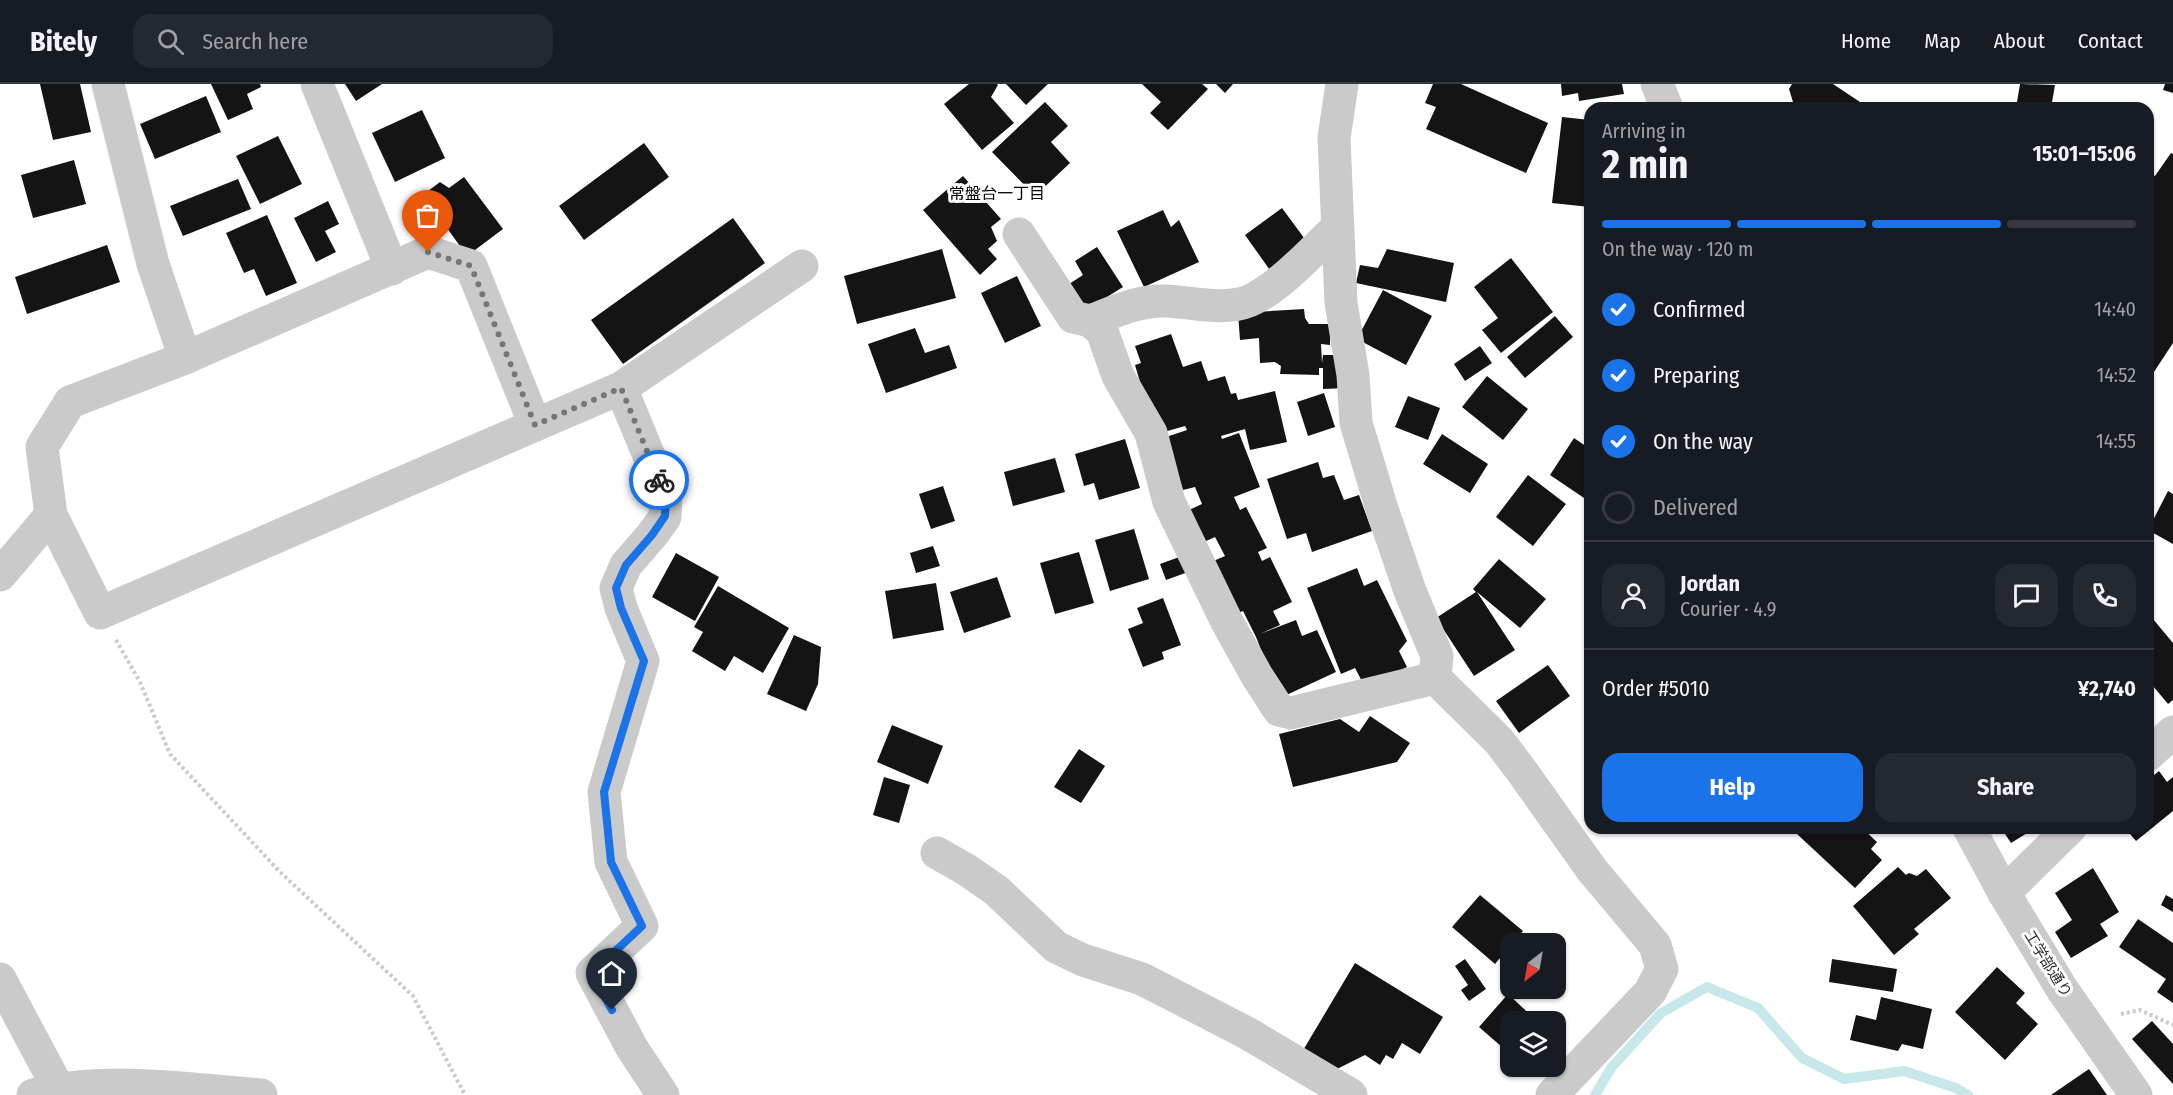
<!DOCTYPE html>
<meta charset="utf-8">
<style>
:root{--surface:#171b24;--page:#242831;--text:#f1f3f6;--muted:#9ea1a6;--line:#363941;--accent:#1a73e8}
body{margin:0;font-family:"Fira Sans Condensed","Noto Sans JP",sans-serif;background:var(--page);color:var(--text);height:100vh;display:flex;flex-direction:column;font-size:22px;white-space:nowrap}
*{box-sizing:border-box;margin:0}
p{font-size:20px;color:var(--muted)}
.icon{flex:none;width:33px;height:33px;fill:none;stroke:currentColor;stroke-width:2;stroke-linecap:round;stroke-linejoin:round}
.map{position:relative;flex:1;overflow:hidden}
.drawer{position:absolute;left:1584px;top:18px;width:570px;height:732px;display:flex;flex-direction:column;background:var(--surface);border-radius:18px;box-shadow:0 2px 4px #0004}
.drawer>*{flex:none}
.needle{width:39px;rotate:211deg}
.fabs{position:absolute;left:1500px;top:849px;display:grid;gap:12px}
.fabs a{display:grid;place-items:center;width:66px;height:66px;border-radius:12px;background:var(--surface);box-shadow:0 2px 4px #0004;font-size:30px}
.pin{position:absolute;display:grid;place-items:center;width:51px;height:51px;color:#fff;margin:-62px -26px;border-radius:50% 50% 50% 0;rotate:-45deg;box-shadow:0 0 6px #0007}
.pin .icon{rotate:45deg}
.courier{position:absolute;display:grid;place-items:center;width:60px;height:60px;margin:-30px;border:4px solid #1a73e8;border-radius:50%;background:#fff;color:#222;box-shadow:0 2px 8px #0007}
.headline em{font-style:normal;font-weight:700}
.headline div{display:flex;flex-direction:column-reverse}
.headline{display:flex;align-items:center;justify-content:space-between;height:102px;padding:0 18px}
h1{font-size:39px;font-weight:700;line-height:45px}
.bar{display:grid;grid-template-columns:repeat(4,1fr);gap:9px 6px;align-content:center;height:72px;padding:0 18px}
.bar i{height:8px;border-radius:4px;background:var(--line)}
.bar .active{background:var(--accent)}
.bar p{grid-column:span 4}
.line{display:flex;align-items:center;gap:15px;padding:0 18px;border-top:2px solid var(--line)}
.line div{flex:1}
.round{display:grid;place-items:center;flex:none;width:63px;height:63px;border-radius:18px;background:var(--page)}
ol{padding:0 18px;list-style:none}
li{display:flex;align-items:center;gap:18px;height:66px}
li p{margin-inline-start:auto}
li .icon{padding:6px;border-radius:50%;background:var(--accent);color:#fff;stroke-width:4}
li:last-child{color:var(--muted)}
li i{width:33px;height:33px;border:3px solid var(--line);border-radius:50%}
.button{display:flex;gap:12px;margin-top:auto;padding:12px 18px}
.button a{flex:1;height:69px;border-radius:18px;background:var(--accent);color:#fff;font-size:24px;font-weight:700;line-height:69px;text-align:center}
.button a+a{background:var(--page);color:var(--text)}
header{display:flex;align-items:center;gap:36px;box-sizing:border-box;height:84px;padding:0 30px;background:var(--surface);border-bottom:2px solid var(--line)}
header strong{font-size:28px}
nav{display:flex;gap:33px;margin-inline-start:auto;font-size:21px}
.search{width:420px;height:54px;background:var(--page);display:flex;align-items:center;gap:15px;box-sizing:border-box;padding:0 21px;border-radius:18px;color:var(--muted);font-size:22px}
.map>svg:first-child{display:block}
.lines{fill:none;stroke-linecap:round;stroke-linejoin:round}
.stream{stroke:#c7e7ea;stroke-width:10}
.building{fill:#141414}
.path{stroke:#cacaca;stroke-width:4;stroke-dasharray:3 3;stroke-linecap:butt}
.minor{stroke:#cacaca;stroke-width:33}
.done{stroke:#767676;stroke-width:6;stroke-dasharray:0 10.8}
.route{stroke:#1a73e8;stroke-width:8}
.labels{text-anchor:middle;stroke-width:6;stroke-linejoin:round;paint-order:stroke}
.street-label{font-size:15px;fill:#2d2d2d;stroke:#fff}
.neighbourhood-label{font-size:16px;fill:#000;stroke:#fff}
</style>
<header>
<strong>Bitely</strong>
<div class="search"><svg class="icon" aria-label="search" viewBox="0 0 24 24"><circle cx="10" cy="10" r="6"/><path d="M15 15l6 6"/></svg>Search here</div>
<nav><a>Home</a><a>Map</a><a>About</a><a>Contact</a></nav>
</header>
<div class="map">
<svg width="2173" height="1011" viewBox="0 0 2173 1011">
<rect width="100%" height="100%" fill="#fff"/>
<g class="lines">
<polyline class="stream" points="1595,1011 1611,984 1661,929 1707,903 1758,924 1802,974 1844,995 1904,987 1956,1004 1968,1011"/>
</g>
<g class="building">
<polygon points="40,0 80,0 91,48 53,56"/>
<polygon points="211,0 260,0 261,3 247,10 253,25 228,36"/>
<polygon points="345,0 382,0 356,17"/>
<polygon points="969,0 997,0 998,1 991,13 1014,39 982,66 944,20"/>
<polygon points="1006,0 1048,0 1026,21"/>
<polygon points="1142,0 1202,0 1208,5 1168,46 1150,29 1161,18"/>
<polygon points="1216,0 1233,0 1225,9"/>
<polygon points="1433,0 1461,0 1548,39 1526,89 1426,45 1436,23 1425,19"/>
<polygon points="1561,0 1622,0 1624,10 1579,17 1578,9 1562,12"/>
<polygon points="1792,0 1833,0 1863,20 1860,24 1789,24 1793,18 1789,5"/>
<polygon points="2020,0 2055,1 2051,24 2016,24"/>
<polygon points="2165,0 2173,0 2173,9 2163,6"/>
<polygon points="206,12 221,48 155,75 140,40"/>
<polygon points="1045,18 1068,42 1051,58 1070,79 1035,112 992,68"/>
<polygon points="422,26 445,74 395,98 372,49"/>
<polygon points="1562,33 1590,36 1590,123 1552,119"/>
<polygon points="278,52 302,100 260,120 236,72"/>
<polygon points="644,59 669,93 584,156 559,122"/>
<polygon points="2171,69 2173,70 2173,259 2148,297 2148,88 2155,92"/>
<polygon points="74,76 86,120 33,134 21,91"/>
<polygon points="963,92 1001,135 991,143 997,157 988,165 997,175 980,191 923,126"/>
<polygon points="464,93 503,145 467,172 447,144 440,147 416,116 440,98 449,104"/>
<polygon points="238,95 251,125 183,152 170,122"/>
<polygon points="328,117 339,140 325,147 336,168 316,178 294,134"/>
<polygon points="1282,124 1310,162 1272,189 1245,151"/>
<polygon points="1163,126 1171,143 1179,136 1199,178 1144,203 1117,147"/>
<polygon points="267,131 297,199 266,212 254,185 244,189 226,149"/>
<polygon points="733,134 765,179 623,280 591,236"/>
<polygon points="107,161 120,198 27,230 15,193"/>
<polygon points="1097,163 1123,203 1086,226 1069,200 1083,191 1075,177"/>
<polygon points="942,165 956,214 857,240 844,192"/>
<polygon points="1387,165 1454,179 1446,218 1356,199 1360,181 1378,184"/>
<polygon points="1511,174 1553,228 1501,269 1482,246 1498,234 1474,203"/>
<polygon points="1017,192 1041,242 1005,259 981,209"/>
<polygon points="1383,206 1432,232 1406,281 1357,255"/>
<polygon points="1304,225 1305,234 1309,240 1330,240 1330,261 1321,260 1322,279 1323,271 1347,271 1347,304 1323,305 1323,284 1319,284 1319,291 1280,290 1281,282 1275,278 1260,279 1259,254 1240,256 1238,229"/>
<polygon points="1555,232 1573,253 1525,294 1507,273"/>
<polygon points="915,244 925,269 949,261 957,284 886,309 868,260"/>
<polygon points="1171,250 1183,283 1201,277 1208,297 1225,292 1231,310 1236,309 1238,316 1275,307 1287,358 1250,366 1245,345 1221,352 1222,355 1239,349 1260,403 1234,413 1240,426 1246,423 1267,464 1258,468 1262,477 1270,473 1292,518 1273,527 1280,541 1260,550 1296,536 1302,552 1317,546 1336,588 1280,614 1256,553 1243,527 1233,531 1211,478 1225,472 1215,453 1204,458 1189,426 1202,420 1195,403 1183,406 1166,353 1187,346 1185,342 1164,348 1155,349 1135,281 1141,279 1135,262"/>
<polygon points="1480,262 1492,279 1465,297 1454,280"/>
<polygon points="1487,292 1528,325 1503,356 1462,323"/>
<polygon points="1324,309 1335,343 1308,352 1297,318"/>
<polygon points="1408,312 1440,324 1428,356 1395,343"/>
<polygon points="1442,350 1488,380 1470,409 1423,380"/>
<polygon points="1574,354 1590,365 1590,418 1550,391"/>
<polygon points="1125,355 1140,404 1099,416 1094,399 1084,402 1075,370"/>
<polygon points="1055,374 1065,408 1013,422 1004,388"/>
<polygon points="1318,378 1323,394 1334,391 1344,416 1359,411 1372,447 1312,468 1306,449 1287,455 1267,395"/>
<polygon points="1528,391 1566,420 1533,462 1496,433"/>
<polygon points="943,402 955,437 931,445 919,410"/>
<polygon points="2168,407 2173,410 2173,460 2148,446"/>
<polygon points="1134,445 1149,495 1110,507 1095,456"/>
<polygon points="933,462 940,482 916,489 910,469"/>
<polygon points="1079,468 1094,519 1055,530 1040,479"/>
<polygon points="676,469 719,493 695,537 652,513"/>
<polygon points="1182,472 1188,488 1166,496 1160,480"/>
<polygon points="1499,475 1546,515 1520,544 1477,508 1515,566 1474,592 1436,534 1476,508 1473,505"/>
<polygon points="1357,484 1364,502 1377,496 1407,557 1399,567 1407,583 1365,603 1355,584 1341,590 1307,504"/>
<polygon points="997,493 1011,533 964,549 950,508"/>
<polygon points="936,499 944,546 893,555 885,507"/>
<polygon points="718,502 789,544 763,589 734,572 725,587 692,567 703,548 694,543"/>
<polygon points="1163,514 1181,561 1162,568 1164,575 1143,583 1128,545 1143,539 1137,524"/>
<polygon points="2148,529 2173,559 2173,616 2168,620 2148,596"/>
<polygon points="794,551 821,563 818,600 806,627 767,610"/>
<polygon points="1548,581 1570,612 1519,649 1496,617"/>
<polygon points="1370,632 1410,659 1397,678 1293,703 1279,650 1340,635 1359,648"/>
<polygon points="892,641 943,662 928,700 877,678"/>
<polygon points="1079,665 1105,682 1081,719 1054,703"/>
<polygon points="2159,687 2167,698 2173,693 2173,727 2136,757 2125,744 2148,744 2148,696"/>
<polygon points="884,693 910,701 899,739 873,731"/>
<polygon points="1803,744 1862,744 1877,758 1871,765 1882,776 1855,804 1797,750"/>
<polygon points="2001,744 2035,744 2011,759"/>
<polygon points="1898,783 1906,791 1909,789 1917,792 1926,785 1951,814 1914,845 1919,850 1894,871 1853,822"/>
<polygon points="2093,784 2119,828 2100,840 2108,852 2071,874 2055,848 2072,836 2055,809"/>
<polygon points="1480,811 1523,847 1495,880 1452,843"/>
<polygon points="2166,811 2173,815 2173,828 2161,821"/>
<polygon points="2138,835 2173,859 2173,919 2157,908 2166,895 2119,863"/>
<polygon points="1465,875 1486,905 1469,917 1461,906 1468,901 1455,882"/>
<polygon points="1832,875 1897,885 1893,908 1829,898"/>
<polygon points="1355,879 1443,933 1420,970 1402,959 1393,975 1386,971 1380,981 1365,971 1333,987 1302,968"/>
<polygon points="1997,883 2025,909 2016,919 2038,940 2005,976 1955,928"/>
<polygon points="1508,910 1538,938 1510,938 1510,970 1479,943"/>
<polygon points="1881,913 1932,925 1923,965 1902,960 1898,967 1850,956 1856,931 1876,936"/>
<polygon points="2152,937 2173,960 2173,1000 2132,955"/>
<polygon points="2089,985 2107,1011 2051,1011"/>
</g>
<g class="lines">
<g class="path">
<polyline points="116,556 140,598 170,670 280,788 413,912 465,1011"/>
<polyline points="2121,930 2140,926 2173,941"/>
</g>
<g class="minor">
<polyline points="108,0 153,180 185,274"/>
<polyline points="317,0 392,185"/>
<polyline points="1342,0 1334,54 1341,219 1353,291 1356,339 1382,425 1410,507 1437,572 1435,594 1499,657 1521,686 1592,786 1655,861 1662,885 1650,908 1552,1011"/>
<polyline points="1657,0 1667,24"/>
<polyline points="1019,150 1073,233 1090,237 1102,247 1118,292 1151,349 1169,418 1226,536 1257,592 1279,626 1291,629 1435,594"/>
<path d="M1090 237C1114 228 1139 216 1166 217 1191 218 1224 227 1249 217 1278 205 1313 166 1337 144"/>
<polyline points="621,304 666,413 665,433 652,451 626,481 616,504 621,524 643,577 604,708 611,778 642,842 592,889 632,964 663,1011"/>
<polyline points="535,341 471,182 428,168 185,274 70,318 42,363 51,431 100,529 621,304 802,182"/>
<polyline points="0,491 51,431"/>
<polyline points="2148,671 2173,648"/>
<polyline points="1969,744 2004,809 2062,905 2136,1011"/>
<polyline points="937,769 967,786 997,807 1056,863 1083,876 1142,895 1247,949 1351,1011"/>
<polyline points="2004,809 2070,744"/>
<polyline points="0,895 58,1004"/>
<path d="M33 1011C100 992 191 1005 261 1011"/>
</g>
</g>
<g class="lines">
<polyline class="done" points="428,168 471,182 535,341 621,304 659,396"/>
<polyline class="route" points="612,926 592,889 642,842 611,778 604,708 644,577 621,524 616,504 626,481 652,451 665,432 666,413 659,396"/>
</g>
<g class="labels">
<g class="street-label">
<text transform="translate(2048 880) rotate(58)" y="5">工学部通り</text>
</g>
<g class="neighbourhood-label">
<text x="997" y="115">常盤台一丁目</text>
</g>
</g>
</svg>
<div class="fabs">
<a><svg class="needle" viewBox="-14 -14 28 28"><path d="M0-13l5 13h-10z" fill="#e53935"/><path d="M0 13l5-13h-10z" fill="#9ea1a6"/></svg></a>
<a><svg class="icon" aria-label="layers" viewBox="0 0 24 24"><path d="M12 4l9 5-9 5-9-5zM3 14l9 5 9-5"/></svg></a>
</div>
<div class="pin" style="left:428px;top:168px;background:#ea580c"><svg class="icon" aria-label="bag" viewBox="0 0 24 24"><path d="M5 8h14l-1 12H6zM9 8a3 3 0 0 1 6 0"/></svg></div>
<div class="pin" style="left:612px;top:926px;background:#1f2937"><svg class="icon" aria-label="home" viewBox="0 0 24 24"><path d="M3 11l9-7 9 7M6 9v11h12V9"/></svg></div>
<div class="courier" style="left:659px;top:396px"><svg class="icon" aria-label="bike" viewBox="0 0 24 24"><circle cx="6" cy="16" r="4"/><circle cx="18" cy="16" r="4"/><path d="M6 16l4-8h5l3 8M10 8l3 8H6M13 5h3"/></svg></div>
<section class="drawer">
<div class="headline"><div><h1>2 min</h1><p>Arriving in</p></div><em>15:01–15:06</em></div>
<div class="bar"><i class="active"></i><i class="active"></i><i class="active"></i><i></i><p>On the way · 120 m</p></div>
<ol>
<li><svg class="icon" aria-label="check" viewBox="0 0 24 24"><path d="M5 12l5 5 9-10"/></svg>Confirmed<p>14:40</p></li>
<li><svg class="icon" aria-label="check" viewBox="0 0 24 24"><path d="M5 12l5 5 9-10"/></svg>Preparing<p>14:52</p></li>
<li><svg class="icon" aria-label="check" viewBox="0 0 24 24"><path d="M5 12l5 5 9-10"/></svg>On the way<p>14:55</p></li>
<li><i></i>Delivered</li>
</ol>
<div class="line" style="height:108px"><a class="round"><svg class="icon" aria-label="person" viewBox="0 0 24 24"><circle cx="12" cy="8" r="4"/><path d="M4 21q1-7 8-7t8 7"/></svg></a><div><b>Jordan</b><p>Courier · 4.9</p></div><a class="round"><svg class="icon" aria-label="chat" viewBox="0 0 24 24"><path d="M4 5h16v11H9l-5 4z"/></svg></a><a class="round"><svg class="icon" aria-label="phone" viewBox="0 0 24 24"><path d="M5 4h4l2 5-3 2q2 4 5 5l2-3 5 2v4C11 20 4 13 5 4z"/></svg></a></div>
<div class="line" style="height:78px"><div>Order #5010</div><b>¥2,740</b></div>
<div class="button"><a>Help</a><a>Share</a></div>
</section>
</div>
